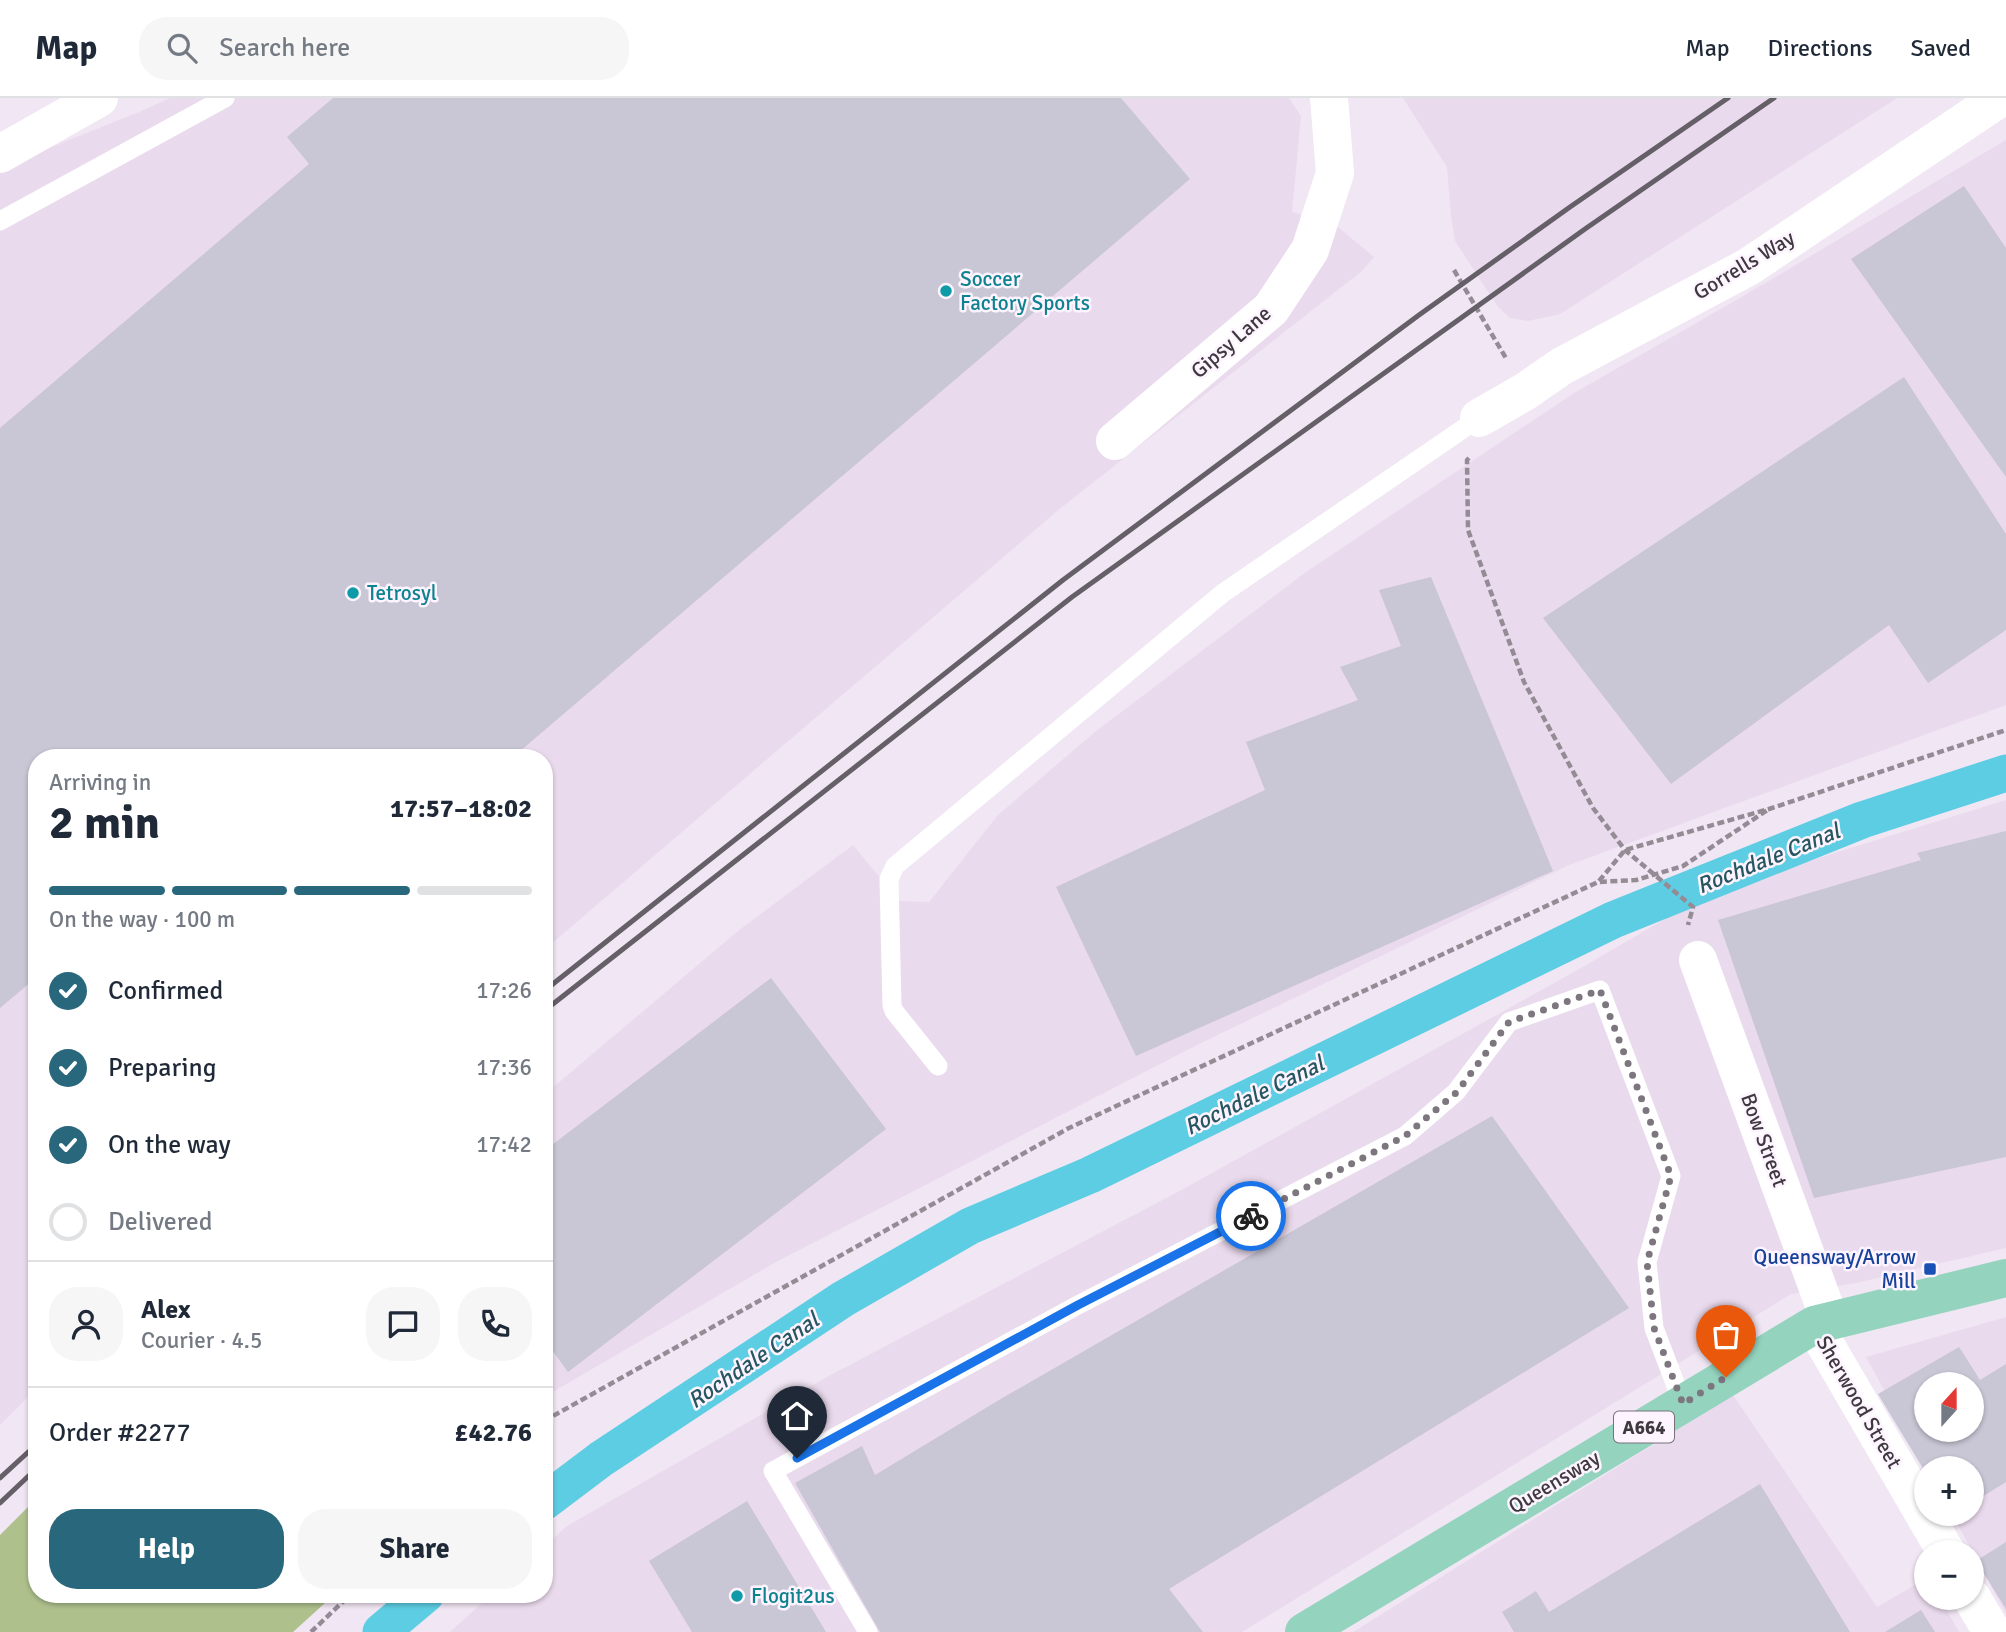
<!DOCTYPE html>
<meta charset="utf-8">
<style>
:root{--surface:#fff;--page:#f6f6f7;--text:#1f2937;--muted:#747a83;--line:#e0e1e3;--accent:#29677d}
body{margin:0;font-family:Signika,sans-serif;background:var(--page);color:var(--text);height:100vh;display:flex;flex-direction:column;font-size:26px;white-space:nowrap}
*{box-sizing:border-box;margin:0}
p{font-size:23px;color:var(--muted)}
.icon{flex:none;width:38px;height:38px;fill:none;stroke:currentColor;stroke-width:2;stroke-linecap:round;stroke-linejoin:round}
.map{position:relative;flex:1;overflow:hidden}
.side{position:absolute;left:28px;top:651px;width:525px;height:854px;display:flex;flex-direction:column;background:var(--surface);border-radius:28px;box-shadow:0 2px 5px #0004}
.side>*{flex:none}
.needle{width:46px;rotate:21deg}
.controls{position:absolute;left:1914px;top:1274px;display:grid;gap:14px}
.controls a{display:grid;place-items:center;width:70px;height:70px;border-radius:50%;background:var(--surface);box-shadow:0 2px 5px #0004;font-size:35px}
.pin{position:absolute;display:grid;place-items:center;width:60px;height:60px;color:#fff;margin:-72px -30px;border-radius:50% 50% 50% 0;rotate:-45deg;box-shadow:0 0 7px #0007}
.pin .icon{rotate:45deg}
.courier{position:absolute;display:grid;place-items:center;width:70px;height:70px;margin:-35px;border:5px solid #1a73e8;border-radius:50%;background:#fff;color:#222;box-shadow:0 2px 9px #0007}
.overview em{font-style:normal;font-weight:700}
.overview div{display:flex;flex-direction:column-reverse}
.overview{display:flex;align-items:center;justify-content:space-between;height:119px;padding:0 21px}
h1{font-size:46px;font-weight:700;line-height:52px}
.bar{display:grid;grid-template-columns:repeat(4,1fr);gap:10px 7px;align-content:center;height:84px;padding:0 21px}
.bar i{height:9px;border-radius:5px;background:var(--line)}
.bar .selected{background:var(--accent)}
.bar p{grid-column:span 4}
.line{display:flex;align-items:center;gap:18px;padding:0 21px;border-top:2px solid var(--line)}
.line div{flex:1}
.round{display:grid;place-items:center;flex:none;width:74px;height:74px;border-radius:28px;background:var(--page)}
ol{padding:0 21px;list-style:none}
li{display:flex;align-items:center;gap:21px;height:77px}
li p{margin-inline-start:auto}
li .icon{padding:7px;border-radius:50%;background:var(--accent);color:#fff;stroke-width:4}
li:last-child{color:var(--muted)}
li i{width:38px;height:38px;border:4px solid var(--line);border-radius:50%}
.action{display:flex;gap:14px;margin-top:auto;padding:14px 21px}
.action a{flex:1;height:80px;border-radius:28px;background:var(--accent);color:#fff;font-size:28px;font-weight:700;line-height:80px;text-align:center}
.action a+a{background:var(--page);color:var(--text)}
header{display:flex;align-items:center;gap:42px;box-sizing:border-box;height:98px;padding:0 35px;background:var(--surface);border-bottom:2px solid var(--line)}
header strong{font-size:33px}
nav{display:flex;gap:38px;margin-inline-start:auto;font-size:24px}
.search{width:490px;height:63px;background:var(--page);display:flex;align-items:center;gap:18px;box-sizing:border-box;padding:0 24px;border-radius:28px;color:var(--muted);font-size:26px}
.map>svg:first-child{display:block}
.built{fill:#eadaed;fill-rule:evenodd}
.green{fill:#aec18d}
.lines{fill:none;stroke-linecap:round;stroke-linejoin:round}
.canal{stroke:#5ccde2;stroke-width:37}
.building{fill:#c9c6d5;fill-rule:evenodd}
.path{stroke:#948c95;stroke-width:4.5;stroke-dasharray:7 3.5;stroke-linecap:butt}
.service{stroke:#fff;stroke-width:19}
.minor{stroke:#fff;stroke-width:38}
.primary{stroke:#94d4bf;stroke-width:38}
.rail{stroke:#655f67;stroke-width:5}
.done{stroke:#7d767e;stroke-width:7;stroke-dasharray:0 12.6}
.route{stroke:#1a73e8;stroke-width:9}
.culture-dot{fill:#0f9aa8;stroke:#fdf4ff;stroke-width:2.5}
.transit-dot{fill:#1a4fb4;stroke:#fdf4ff;stroke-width:2.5}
.labels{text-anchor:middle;stroke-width:5;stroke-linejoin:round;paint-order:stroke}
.shield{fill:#fdf4ff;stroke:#777179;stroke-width:2}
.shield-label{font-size:19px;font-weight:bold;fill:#3e393f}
.street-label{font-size:21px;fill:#3e393f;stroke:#fdf4ff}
.culture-label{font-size:21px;fill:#0d838f;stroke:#fdf4ff;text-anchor:start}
.transit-label{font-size:21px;fill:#164399;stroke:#fdf4ff;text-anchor:end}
.water-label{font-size:23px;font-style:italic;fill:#265760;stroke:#fdf4ff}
</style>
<header>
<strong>Map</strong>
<div class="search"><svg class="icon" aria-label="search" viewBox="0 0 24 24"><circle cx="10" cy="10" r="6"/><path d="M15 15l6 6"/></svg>Search here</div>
<nav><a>Map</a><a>Directions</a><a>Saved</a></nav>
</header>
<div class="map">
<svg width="2006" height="1534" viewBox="0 0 2006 1534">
<rect width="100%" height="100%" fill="#f1e6f3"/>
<g class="built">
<polygon points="170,0 1289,0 1301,18 1292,114 1320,122 1339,130 1374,159 1362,173 1062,409 544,852 544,660 37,660 37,1290 0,1327 0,72 14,64 139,14"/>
<polygon points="1403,0 1897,0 1560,216 1528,223 1510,220 1498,209 1455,143 1451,118 1447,69"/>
<polygon points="2006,42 2006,607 1569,767 1197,947 776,1164 544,1299 544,997 738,833 853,747 899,803 929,804 998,717 1095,634 1306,474 1574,295 1740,200"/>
<polygon points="2006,702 2006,1150 1856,1185 1791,1196 1242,1534 450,1534 492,1496 544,1496 544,1449 567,1428 827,1279 1187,1089 1574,874 1715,792"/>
<path d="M2006 1219V1515L1952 1416H1972V1370H1927L1866 1259ZM1927 1286H1972V1332H1927Z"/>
<polygon points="1733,1297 1877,1509 1927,1480 1927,1500 1940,1500 1959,1534 1353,1534"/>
</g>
<polygon class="green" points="37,1400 37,1496 335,1496 293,1534 0,1534 0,1437"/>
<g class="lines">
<g class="canal">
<polyline points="544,1404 601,1361 843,1201 970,1128 1090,1077 1613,822 1862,722 2006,675"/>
<polyline points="381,1534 426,1496"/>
</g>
</g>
<g class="building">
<polygon points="333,0 1121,0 1190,81 512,660 37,660 37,879 0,910 0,330 309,66 287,39"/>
<polygon points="1964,88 2006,150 2006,379 1851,161"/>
<polygon points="1904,279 2006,436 2006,532 1928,585 1889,527 1671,686 1543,520"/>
<polygon points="1431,479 1553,773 1136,958 1056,789 1265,692 1246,644 1358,602 1340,569 1401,548 1379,492"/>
<polygon points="2006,733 2006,1059 1814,1100 1718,822 1921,762 1917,755"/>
<polygon points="771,880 886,1031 568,1274 549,1248 544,1251 544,1053"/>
<polygon points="1492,1018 1629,1210 1169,1491 1203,1534 880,1534 795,1385 862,1348 875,1377 999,1302"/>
<path d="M1959 1249 1980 1282 2006 1266V1384L1972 1405V1370H1927V1377L1878 1296ZM1927 1286H1972V1332H1927Z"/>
<polygon points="1760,1386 1850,1534 1514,1534 1502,1514 1536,1493 1549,1514"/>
<polygon points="747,1403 826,1534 692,1534 649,1463"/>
<polygon points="2006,1444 2006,1511 1976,1463"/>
<polygon points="1921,1512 1935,1534 1885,1534"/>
</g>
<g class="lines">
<g class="path">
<polyline points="1454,172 1507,262"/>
<polyline points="1469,360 1467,362 1468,432 1524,584 1593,710 1625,752 1693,809 1688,827"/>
<polyline points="1599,783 1625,752 1769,711 2006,632"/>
<polyline points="544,1323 1069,1030 1598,784 1636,782 1683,768 1769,711"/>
<polyline points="311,1534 351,1496"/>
</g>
<g class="service">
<polyline points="0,123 225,0"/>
<polyline points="938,968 894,913 892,907 889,781 895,768 1223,495 1479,320"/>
<polyline points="868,1534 773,1373 1078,1207 1405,1038 1456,994 1509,924 1600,892 1671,1078 1647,1164 1654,1230 1683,1306"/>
</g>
<g class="minor">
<polyline points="0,56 99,0"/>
<polyline points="1479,320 1526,293 1562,268 1748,169 2000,0"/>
<polyline points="1115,343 1271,211 1310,152 1335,75 1329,0"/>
<polyline points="1698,862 1830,1223"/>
<polyline points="1814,1227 1946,1454"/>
<polyline points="1972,1500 1992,1534"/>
</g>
<polyline class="primary" points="1304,1534 1814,1227 2006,1180"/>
<g class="rail">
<polyline points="544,893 1063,482 1419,217 1570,109 1728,0"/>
<polyline points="544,913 1072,499 1585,131 1774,0"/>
<polyline points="0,1380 37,1346"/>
<polyline points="0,1405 37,1370"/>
</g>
</g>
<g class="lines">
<polyline class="done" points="1251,1118 1405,1038 1457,994 1509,924 1600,892 1671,1078 1647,1164 1654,1230 1683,1306 1726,1279"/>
<polyline class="route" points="797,1360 1078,1207 1251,1118"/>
</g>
<g class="culture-dot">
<circle cx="946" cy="193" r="7"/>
<circle cx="353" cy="495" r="7"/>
<circle cx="737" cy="1498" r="7"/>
</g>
<rect class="transit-dot" x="1923" y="1164" width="14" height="14" rx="3.5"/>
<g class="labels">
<rect class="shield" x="1614" y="1313.5" width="60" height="31" rx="5"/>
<g class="shield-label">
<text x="1644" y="1336">A664</text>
</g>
<g class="street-label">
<text transform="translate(1744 167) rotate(-31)" y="7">Gorrells Way</text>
<text transform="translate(1231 244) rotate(-41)" y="7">Gipsy Lane</text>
<text transform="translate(1764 1042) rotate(70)" y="7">Bow Street</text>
<text transform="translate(1859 1304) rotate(60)" y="7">Sherwood Street</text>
<text transform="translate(1554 1384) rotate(-31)" y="7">Queensway</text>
</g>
<g class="culture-label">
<text x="960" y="188">Soccer<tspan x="960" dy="24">Factory Sports</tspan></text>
<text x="367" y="502">Tetrosyl</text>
<text x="751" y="1505">Flogit2us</text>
</g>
<g class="transit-label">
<text x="1916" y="1166">Queensway/Arrow<tspan x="1916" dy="24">Mill</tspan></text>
</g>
<g class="water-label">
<text transform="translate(1768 760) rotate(-22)" y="8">Rochdale Canal</text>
<text transform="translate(1254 997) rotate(-26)" y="8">Rochdale Canal</text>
<text transform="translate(753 1262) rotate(-34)" y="8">Rochdale Canal</text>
</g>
</g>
</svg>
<div class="controls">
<a><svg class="needle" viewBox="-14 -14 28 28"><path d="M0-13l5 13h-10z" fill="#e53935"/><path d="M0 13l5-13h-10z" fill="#747a83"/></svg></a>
<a>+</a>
<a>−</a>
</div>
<div class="pin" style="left:1726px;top:1279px;background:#ea580c"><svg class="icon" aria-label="bag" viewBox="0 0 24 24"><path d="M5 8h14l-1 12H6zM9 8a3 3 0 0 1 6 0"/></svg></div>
<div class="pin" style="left:797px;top:1360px;background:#1f2937"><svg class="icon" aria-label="home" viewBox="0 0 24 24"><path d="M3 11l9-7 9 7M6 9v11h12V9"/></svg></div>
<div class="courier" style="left:1251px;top:1118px"><svg class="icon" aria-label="bike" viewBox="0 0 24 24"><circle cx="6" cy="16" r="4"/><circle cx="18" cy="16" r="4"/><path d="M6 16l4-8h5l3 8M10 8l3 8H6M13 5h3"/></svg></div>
<section class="side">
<div class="overview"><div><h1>2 min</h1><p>Arriving in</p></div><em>17:57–18:02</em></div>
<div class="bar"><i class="selected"></i><i class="selected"></i><i class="selected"></i><i></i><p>On the way · 100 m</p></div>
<ol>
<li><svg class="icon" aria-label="check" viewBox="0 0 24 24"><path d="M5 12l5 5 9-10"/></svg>Confirmed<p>17:26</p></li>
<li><svg class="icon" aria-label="check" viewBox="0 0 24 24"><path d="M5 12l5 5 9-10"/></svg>Preparing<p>17:36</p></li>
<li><svg class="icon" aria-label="check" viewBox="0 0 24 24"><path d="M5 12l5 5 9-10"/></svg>On the way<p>17:42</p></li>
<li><i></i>Delivered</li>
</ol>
<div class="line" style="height:126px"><a class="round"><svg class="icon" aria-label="person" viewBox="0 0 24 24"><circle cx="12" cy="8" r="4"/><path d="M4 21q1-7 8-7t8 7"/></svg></a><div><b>Alex</b><p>Courier · 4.5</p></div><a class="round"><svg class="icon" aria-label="chat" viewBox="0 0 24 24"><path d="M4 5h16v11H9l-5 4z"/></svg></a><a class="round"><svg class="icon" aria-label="phone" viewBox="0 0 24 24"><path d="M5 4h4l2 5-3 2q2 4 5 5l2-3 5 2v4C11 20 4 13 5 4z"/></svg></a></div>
<div class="line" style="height:91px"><div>Order #2277</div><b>£42.76</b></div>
<div class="action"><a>Help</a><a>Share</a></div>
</section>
</div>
